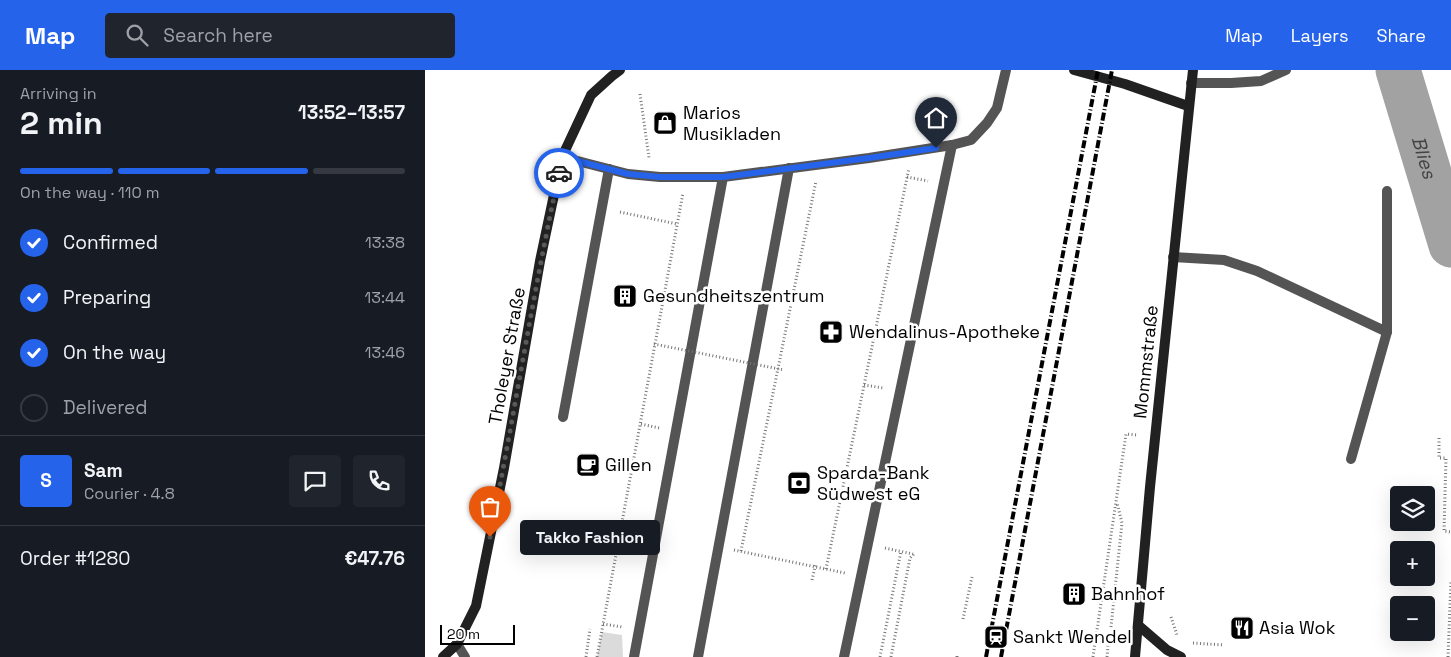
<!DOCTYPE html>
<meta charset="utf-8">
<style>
:root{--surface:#171b24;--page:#20242c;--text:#f1f3f6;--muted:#9ea1a6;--line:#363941;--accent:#2563eb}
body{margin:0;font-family:"Space Grotesk",sans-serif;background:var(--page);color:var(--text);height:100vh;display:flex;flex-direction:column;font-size:19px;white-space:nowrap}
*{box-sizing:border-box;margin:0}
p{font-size:16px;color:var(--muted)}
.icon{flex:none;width:28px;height:28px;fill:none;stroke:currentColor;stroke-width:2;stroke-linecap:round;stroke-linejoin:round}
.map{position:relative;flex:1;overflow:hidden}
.sheet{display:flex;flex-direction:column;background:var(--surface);width:425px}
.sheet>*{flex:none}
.buttons{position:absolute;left:965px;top:416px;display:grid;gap:10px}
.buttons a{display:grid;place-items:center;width:45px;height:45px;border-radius:5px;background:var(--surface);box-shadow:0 5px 20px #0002;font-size:25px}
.scale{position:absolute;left:15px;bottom:12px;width:75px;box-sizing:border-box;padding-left:5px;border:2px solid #000;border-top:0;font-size:14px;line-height:18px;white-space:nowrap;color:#000;-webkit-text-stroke:4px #fff;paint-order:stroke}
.pin{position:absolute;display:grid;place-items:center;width:42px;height:42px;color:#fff;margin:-51px -21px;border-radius:50% 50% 50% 0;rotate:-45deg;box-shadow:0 0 5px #0007}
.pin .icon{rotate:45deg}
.courier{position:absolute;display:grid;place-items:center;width:50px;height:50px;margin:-25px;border:4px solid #2563eb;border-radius:50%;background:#fff;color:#222;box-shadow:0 1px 6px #0007}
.bubble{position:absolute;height:35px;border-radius:5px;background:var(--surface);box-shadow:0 5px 20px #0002;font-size:16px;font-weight:800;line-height:35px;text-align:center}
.head em{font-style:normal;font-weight:800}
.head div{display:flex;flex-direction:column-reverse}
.head{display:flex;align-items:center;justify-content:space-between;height:85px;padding:0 20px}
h1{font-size:32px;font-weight:800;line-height:38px}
.bar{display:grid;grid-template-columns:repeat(4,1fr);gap:8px 5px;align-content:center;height:60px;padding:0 20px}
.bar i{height:6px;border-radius:4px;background:var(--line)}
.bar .active{background:var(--accent)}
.bar p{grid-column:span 4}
.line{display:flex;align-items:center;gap:12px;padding:0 20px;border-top:1px solid var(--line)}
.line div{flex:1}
.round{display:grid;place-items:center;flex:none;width:52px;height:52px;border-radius:5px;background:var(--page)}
ol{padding:0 20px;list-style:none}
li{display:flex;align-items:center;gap:15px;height:55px}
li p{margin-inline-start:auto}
li .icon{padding:5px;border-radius:50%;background:var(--accent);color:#fff;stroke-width:4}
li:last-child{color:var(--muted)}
li i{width:28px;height:28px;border:2px solid var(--line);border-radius:50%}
header{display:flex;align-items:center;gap:30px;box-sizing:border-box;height:70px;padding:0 25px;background:var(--accent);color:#fff}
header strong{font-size:24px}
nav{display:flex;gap:28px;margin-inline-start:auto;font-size:18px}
.search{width:350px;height:45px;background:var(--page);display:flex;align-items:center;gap:12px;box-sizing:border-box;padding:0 18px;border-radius:5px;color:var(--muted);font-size:19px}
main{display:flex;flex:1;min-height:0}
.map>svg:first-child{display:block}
.green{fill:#dbdbdb}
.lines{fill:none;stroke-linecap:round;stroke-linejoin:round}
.river{stroke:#a2a2a2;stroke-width:45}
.path{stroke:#767676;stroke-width:3;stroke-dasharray:1 2.5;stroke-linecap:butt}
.service{stroke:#545454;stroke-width:10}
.minor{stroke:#545454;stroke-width:10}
.tertiary{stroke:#545454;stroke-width:10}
.secondary{stroke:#212121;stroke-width:10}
.rail{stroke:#000;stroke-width:4;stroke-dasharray:8 2.5 1 2.5;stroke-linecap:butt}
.path-bridge{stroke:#767676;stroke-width:3;stroke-dasharray:1 2.5;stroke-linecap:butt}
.done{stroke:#595959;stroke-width:5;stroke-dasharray:0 9}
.route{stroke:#2563eb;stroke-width:6}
.labels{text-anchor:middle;stroke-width:5;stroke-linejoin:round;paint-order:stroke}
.poi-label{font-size:18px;fill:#000;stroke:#fff;text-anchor:start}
.street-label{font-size:18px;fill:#000;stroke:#fff}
.water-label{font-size:19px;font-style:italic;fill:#434343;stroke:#fff}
</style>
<header>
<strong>Map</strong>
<div class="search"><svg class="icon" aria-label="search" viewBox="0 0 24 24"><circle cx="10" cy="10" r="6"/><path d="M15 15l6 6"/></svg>Search here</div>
<nav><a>Map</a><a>Layers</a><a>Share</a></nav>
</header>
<main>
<section class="sheet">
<div class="head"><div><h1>2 min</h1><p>Arriving in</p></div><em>13:52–13:57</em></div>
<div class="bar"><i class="active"></i><i class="active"></i><i class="active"></i><i></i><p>On the way · 110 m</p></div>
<ol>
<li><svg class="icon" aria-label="check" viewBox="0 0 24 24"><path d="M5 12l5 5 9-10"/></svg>Confirmed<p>13:38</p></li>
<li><svg class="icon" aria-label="check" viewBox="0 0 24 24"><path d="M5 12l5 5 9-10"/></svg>Preparing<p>13:44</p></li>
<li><svg class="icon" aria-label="check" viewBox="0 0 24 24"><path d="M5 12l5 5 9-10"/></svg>On the way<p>13:46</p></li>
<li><i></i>Delivered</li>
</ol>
<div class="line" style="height:90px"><b class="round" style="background:var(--accent);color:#fff">S</b><div><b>Sam</b><p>Courier · 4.8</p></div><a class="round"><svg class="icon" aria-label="chat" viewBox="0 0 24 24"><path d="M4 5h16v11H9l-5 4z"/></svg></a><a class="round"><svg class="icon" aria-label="phone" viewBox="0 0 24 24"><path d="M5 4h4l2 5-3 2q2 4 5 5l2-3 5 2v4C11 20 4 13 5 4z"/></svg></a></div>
<div class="line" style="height:65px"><div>Order #1280</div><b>€47.76</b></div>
</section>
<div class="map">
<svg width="1026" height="587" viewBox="0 0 1026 587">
<rect width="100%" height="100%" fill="#fff"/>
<polygon class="green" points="177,562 197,565 198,587 172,587"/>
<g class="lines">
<path class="river" id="s1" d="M973 0 1026 175"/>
<g class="path">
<polyline points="215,24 224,88"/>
<polyline points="482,107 503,111"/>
<polyline points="195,142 252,154"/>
<polyline points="439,315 458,318"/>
<polyline points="216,354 234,358"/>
<polyline points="1014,368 1014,388 1021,388 1019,461 1026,462"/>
<polyline points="460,478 488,484"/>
<polyline points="309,480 420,503"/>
<polyline points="316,481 391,111"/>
<polyline points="401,499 484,98"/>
<polyline points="746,547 752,565"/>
<polyline points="538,549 547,507"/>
<polyline points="178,554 197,557"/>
<polyline points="686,557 697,453 692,433"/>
<polyline points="653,562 660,563"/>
<polyline points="665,567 671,568"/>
<polyline points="768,573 799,575"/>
<polyline points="161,587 165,559"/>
<polyline points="172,587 258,123"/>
<polyline points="455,587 476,481"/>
<polyline points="466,587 485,488 489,484"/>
<polyline points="532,587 532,586"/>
<polyline points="668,587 701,364 712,365"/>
<polyline points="682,587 683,576"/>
<polyline points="1023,587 1026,510"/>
</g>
<g class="service">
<polyline points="137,87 203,104 235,107 298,107 444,88 527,75 546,70 562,53 572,38 581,0"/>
<polyline points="748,187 799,190 832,201 962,262 962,121"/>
<polyline points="138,347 184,99"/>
<polyline points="926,389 962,262"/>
<polyline points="209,587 298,107"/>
<polyline points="273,587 364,98"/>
<polyline points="419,587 527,75"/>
</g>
<polyline class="minor" points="32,574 40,587"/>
<polyline class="tertiary" points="766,13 806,13 836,11 861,0"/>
<g class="secondary">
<polyline points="649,0 700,14 763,36"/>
<polyline points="713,555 742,580 756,587"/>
<polyline points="18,587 32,574 51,536 79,398 115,191 137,87 166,25 187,6 195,0"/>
<polyline points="710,587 725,417 768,0"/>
</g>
<g class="rail">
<polyline points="561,587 673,0"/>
<polyline points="576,587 687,0"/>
</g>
<g class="path-bridge">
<polyline points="229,274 359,300"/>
<polyline points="387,510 391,493"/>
</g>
</g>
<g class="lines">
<path class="done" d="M65 467C89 346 108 224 134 103"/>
<polyline class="route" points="134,103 137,87 203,104 235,107 298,107 444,88 511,78"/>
</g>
<defs>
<g id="shop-square" transform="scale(1.25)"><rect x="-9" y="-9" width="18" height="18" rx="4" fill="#000" stroke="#fff"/><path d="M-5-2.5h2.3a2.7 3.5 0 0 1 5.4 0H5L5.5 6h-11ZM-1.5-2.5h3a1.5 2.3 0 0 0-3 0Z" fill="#fff"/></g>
<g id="building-square" transform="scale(1.25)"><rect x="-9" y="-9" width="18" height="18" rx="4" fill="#000" stroke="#fff"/><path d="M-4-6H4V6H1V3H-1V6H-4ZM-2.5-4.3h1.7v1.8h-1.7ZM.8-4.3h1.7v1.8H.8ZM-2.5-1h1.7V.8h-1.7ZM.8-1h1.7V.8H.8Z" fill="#fff"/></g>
<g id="pharmacy-square" transform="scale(1.25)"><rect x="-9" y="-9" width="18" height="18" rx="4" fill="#000" stroke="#fff"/><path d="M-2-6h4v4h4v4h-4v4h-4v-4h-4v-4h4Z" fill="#fff"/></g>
<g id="cafe-square" transform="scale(1.25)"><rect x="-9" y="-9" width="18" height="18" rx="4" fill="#000" stroke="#fff"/><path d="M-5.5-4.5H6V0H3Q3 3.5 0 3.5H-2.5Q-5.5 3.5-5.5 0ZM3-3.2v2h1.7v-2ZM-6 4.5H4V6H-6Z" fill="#fff"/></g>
<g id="bank-square" transform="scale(1.25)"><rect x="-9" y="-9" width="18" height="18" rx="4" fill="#000" stroke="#fff"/><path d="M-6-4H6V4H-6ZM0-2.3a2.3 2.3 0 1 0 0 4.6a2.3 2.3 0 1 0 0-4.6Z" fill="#fff"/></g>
<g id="restaurant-square" transform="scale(1.25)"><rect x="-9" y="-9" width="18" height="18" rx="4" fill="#000" stroke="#fff"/><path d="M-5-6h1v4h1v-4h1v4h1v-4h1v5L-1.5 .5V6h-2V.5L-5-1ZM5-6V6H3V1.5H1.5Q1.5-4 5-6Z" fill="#fff"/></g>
<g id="station-square" transform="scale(1.25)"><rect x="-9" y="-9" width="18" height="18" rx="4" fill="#000" stroke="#fff"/><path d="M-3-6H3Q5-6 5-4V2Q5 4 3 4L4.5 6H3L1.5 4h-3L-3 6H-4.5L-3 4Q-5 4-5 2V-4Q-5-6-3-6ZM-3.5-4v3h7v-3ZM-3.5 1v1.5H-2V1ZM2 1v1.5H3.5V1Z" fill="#fff"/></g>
</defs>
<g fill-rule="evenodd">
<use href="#shop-square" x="240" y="53"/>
<use href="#building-square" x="200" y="226"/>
<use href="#pharmacy-square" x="406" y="262"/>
<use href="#cafe-square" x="163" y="395"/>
<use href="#bank-square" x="374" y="413"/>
<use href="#building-square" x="649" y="524"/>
<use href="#restaurant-square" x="817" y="558"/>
<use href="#station-square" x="571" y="567"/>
</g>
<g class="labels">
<g class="poi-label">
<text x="258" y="49">Marios<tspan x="258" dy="21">Musikladen</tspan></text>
<text x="218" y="232">Gesundheitszentrum</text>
<text x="424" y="268">Wendalinus-Apotheke</text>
<text x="180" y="401">Gillen</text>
<text x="392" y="409">Sparda-Bank<tspan x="392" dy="21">Südwest eG</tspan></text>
<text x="666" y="530">Bahnhof</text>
<text x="834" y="564">Asia Wok</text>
<text x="588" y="573">Sankt Wendel</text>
</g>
<g class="street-label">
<text transform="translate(82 286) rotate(-80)" y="6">Tholeyer Straße</text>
<text transform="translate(721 292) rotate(-84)" y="6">Mommstraße</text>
</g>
<g class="water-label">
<text dy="7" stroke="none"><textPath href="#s1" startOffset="91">Blies</textPath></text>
</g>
</g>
</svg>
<div class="buttons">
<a><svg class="icon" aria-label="layers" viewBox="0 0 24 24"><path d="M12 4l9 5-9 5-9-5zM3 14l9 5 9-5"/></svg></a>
<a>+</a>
<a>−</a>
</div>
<div class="scale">20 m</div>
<div class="pin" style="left:65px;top:467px;background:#ea580c"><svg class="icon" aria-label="bag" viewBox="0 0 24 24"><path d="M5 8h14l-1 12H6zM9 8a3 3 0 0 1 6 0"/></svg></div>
<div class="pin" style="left:511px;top:78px;background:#1f2937"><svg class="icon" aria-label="home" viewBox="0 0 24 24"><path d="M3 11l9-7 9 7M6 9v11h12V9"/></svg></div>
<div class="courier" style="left:134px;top:103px"><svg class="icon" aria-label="car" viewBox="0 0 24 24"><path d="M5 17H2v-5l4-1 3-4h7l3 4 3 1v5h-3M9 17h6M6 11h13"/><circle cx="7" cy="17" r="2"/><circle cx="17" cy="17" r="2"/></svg></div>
<div class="bubble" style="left:95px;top:450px;width:140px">Takko Fashion</div>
</div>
</main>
